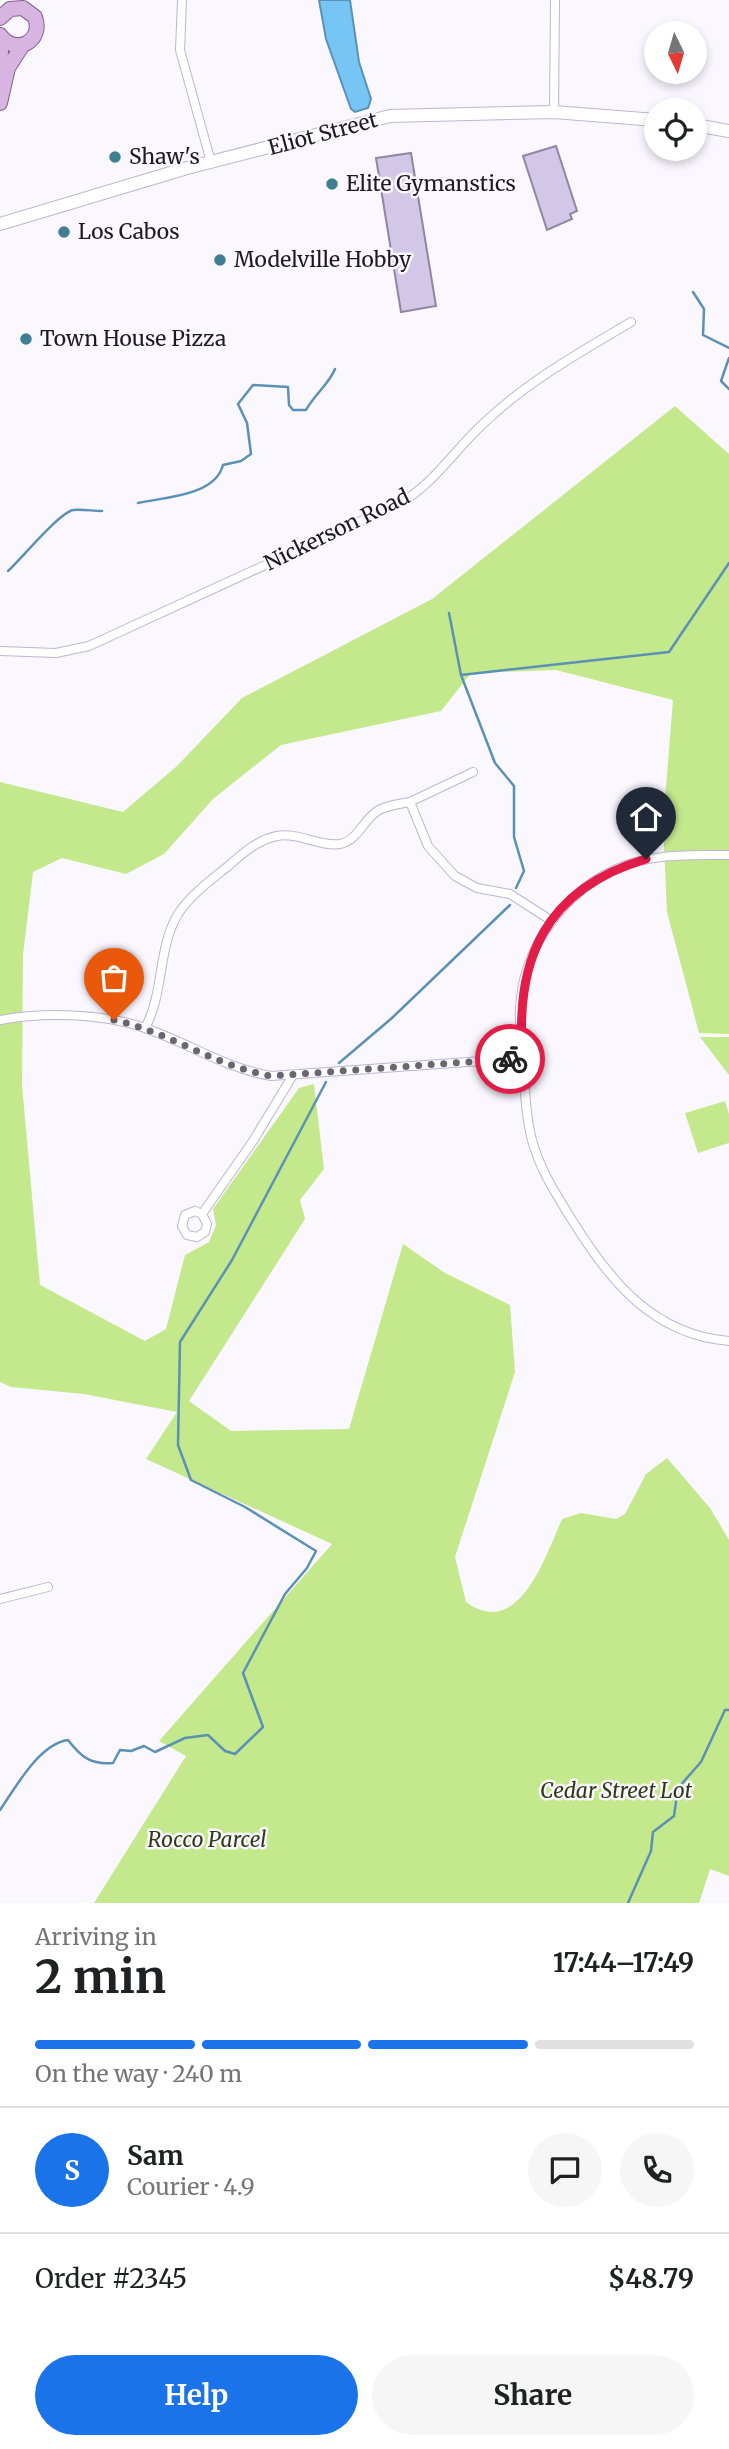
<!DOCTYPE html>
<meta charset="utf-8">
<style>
:root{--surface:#fff;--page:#f6f6f6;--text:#202124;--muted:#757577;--line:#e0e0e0;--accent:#1a73e8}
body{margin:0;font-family:Merriweather,serif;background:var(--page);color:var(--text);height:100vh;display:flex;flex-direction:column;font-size:26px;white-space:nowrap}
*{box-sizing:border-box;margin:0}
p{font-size:23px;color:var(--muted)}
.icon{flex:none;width:38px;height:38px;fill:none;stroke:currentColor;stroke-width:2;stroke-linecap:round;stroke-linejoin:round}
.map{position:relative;height:1903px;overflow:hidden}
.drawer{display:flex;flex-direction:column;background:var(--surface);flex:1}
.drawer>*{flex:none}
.needle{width:46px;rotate:175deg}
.buttons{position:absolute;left:644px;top:21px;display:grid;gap:14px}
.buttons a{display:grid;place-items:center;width:63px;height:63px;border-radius:50%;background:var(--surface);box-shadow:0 4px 10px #0003;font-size:35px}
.pin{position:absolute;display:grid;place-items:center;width:60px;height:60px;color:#fff;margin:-72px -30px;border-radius:50% 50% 50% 0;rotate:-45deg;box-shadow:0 0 7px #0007}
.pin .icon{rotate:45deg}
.courier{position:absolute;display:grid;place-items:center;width:70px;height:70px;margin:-35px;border:5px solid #e11d48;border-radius:50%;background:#fff;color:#222;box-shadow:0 2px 9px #0007}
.head em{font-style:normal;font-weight:700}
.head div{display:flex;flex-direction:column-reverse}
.head{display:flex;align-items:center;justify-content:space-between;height:119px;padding:0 35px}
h1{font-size:46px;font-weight:700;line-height:52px}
.bar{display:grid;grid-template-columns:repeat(4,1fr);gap:10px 7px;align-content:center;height:84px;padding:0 35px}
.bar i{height:9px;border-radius:5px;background:var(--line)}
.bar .selected{background:var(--accent)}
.bar p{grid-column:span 4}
.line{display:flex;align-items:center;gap:18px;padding:0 35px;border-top:2px solid var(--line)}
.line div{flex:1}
.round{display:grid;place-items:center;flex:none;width:74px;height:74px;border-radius:37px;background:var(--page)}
.primary-button{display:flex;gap:14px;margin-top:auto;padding:14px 35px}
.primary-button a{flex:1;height:80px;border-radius:42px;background:var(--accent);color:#fff;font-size:28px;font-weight:700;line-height:80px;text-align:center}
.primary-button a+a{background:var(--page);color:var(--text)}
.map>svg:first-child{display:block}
.green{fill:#c4e98c}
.water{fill:#76c5f4;stroke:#5c91b6;stroke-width:2}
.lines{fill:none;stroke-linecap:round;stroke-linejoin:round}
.stream{stroke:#5c91b6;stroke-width:2.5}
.building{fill:#d3c7e8;stroke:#9085a4;stroke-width:2}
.minor-casing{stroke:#c0b4d5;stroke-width:10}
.secondary-casing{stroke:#c0b4d5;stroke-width:14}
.primary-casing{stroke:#855f91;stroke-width:16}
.minor{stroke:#fff;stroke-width:8}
.secondary{stroke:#fff;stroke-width:12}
.primary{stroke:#d7b5e0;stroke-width:14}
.done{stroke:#6b6771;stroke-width:7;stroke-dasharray:0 12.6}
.route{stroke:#e11d48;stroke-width:9}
.poi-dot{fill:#3e8091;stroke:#faf7fe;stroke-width:2.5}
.labels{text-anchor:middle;stroke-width:5;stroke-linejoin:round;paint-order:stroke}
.street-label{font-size:21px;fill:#1e1925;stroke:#faf7fe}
.poi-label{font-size:21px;fill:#1e1925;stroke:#faf7fe;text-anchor:start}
.park-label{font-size:21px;font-style:italic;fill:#2e3c16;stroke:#faf7fe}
</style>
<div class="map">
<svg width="729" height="1903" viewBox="0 0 729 1903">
<rect width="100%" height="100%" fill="#faf7fe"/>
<g class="green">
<path d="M675 406 729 454V1034L699 1033 667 912 663 824 673 700 556 670 471 673 441 711 281 745 213 799 164 854 126 874 62 858 33 872 23 955 22 1085 40 1285 145 1341 166 1329 185 1255 209 1242 216 1225 213 1209 299 1088 314 1084 324 1169 300 1200 305 1219 189 1401 231 1431 349 1429 403 1244 445 1273 510 1305 515 1372 455 1557 466 1602C519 1641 546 1555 562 1519L581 1513 616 1519 625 1514 646 1474 667 1458 710 1508 729 1540V1876L710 1869 699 1903H94L186 1756 159 1741 332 1544 146 1459 177 1412 84 1394 11 1387 0 1382V782L123 812 177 766 242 698 432 599Z"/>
<polygon points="700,1037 729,1037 729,1075"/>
<polygon points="725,1101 729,1114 729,1143 698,1153 685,1113"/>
</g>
<polygon class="water" points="319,0 350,0 359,62 371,99 368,108 355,112 351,109 326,39"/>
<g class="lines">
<g class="stream">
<polyline points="693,292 704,309 703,335 729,348"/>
<polyline points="729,358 721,381 729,389"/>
<path d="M138 503C165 497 215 496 223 465L241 461 251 454 247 423 238 404 253 385 288 387 289 405 293 410H306C314 395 329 384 335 369"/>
<path d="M8 571C22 558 59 513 73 510 82 509 93 511 102 511"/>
<polyline points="449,613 461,675 495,763 514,786 514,837 524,871 516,888"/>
<polyline points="461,675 669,652 729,563"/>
<polyline points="339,1063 392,1018 510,905"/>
<path d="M0 1810C16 1787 39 1744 68 1740 81 1757 91 1765 113 1763L120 1750 131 1751 144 1746 155 1752 185 1738 208 1735 225 1751 235 1754 263 1727 243 1673 285 1594 307 1568 316 1551 245 1507 191 1480 178 1445 180 1342 232 1260 326 1082"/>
<polyline points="628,1903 651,1851 653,1832 674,1816 678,1788 701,1762 725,1710 729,1710"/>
</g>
</g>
<g class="building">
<polygon points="556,146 577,211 570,214 572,219 547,230 523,156"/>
<polygon points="411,153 436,306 401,312 376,158"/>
</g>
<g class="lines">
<g class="minor-casing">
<g id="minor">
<polyline points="182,0 180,50 211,162"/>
<polyline points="554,112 555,0"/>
<path d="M0 651 56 653 89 646 400 503C434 484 456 448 485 422 528 381 581 352 631 322"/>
<polyline points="473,772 410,802 428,846 455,876 477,888 510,894 552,921"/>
<path d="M729 855C691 855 649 853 614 870 561 895 523 949 520 1008 519 1025 522 1043 523 1061 525 1087 525 1114 532 1140 540 1170 556 1194 572 1220 609 1280 653 1335 729 1341"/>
<path d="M0 1020C44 1012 102 1013 145 1028 188 1043 225 1068 271 1076L523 1058"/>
<path d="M145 1028C165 992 157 945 180 911 193 893 211 880 227 867 242 854 257 840 277 836 299 832 319 847 340 844 358 841 364 818 379 810 388 805 400 804 410 802"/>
<polyline points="202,1214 207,1224 205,1232 197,1237 187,1235 182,1226 185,1215 195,1211 202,1214 253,1141 293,1075"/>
<polyline points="0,1599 48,1587"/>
</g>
</g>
<g class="secondary-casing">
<g id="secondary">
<polyline points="695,125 729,131"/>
<polyline points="0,224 187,168 390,116 554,112 656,120"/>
</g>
</g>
<g class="primary-casing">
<g id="primary">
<path d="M0 18 10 9 23 8 35 17C44 42 15 56 0 35"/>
<polyline points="0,66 2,38"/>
<polyline points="0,103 8,68 22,46"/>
</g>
</g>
<use href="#minor" class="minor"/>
<use href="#secondary" class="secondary"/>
<use href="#primary" class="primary"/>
</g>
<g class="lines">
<path class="done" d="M114 1020C169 1032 215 1066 271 1076L510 1059"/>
<path class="route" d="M510 1059 523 1058C514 960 545 889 646 859"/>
</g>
<g class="poi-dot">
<circle cx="115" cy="157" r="7"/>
<circle cx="332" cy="184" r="7"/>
<circle cx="64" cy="232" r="7"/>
<circle cx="220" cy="260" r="7"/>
<circle cx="26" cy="339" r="7"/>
</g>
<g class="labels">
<g class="street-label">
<text transform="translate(323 134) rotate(-15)" y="7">Eliot Street</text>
<text transform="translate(337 530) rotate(-26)" y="7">Nickerson Road</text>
</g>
<g class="poi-label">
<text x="129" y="164">Shaw's</text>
<text x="346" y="191">Elite Gymanstics</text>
<text x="78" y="239">Los Cabos</text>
<text x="234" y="267">Modelville Hobby</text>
<text x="40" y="346">Town House Pizza</text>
</g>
<g class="park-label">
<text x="616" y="1798">Cedar Street Lot</text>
<text x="207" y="1847">Rocco Parcel</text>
</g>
</g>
</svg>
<div class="buttons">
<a><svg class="needle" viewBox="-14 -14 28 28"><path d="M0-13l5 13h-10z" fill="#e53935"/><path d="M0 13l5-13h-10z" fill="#757577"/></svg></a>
<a><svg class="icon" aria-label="locate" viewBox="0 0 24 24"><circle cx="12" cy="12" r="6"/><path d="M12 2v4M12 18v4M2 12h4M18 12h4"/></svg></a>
</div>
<div class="pin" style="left:114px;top:1020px;background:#ea580c"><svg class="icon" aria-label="bag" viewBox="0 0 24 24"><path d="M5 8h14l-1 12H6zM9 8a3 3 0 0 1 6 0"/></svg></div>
<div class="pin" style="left:646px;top:859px;background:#1f2937"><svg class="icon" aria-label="home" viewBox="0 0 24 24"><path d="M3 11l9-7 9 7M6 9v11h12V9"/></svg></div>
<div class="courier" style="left:510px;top:1059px"><svg class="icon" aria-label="bike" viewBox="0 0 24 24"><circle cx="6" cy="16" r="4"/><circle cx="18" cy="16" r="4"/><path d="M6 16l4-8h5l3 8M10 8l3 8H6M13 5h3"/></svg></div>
</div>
<section class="drawer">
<div class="head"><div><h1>2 min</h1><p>Arriving in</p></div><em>17:44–17:49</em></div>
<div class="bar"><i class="selected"></i><i class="selected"></i><i class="selected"></i><i></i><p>On the way · 240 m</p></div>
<div class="line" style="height:126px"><b class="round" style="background:var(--accent);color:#fff">S</b><div><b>Sam</b><p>Courier · 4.9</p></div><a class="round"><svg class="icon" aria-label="chat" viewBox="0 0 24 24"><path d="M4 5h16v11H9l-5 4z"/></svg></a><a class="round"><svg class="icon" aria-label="phone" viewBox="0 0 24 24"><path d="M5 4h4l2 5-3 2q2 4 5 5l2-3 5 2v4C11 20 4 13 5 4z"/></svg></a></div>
<div class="line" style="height:91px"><div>Order #2345</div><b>$48.79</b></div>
<div class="primary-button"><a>Help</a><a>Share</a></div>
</section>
